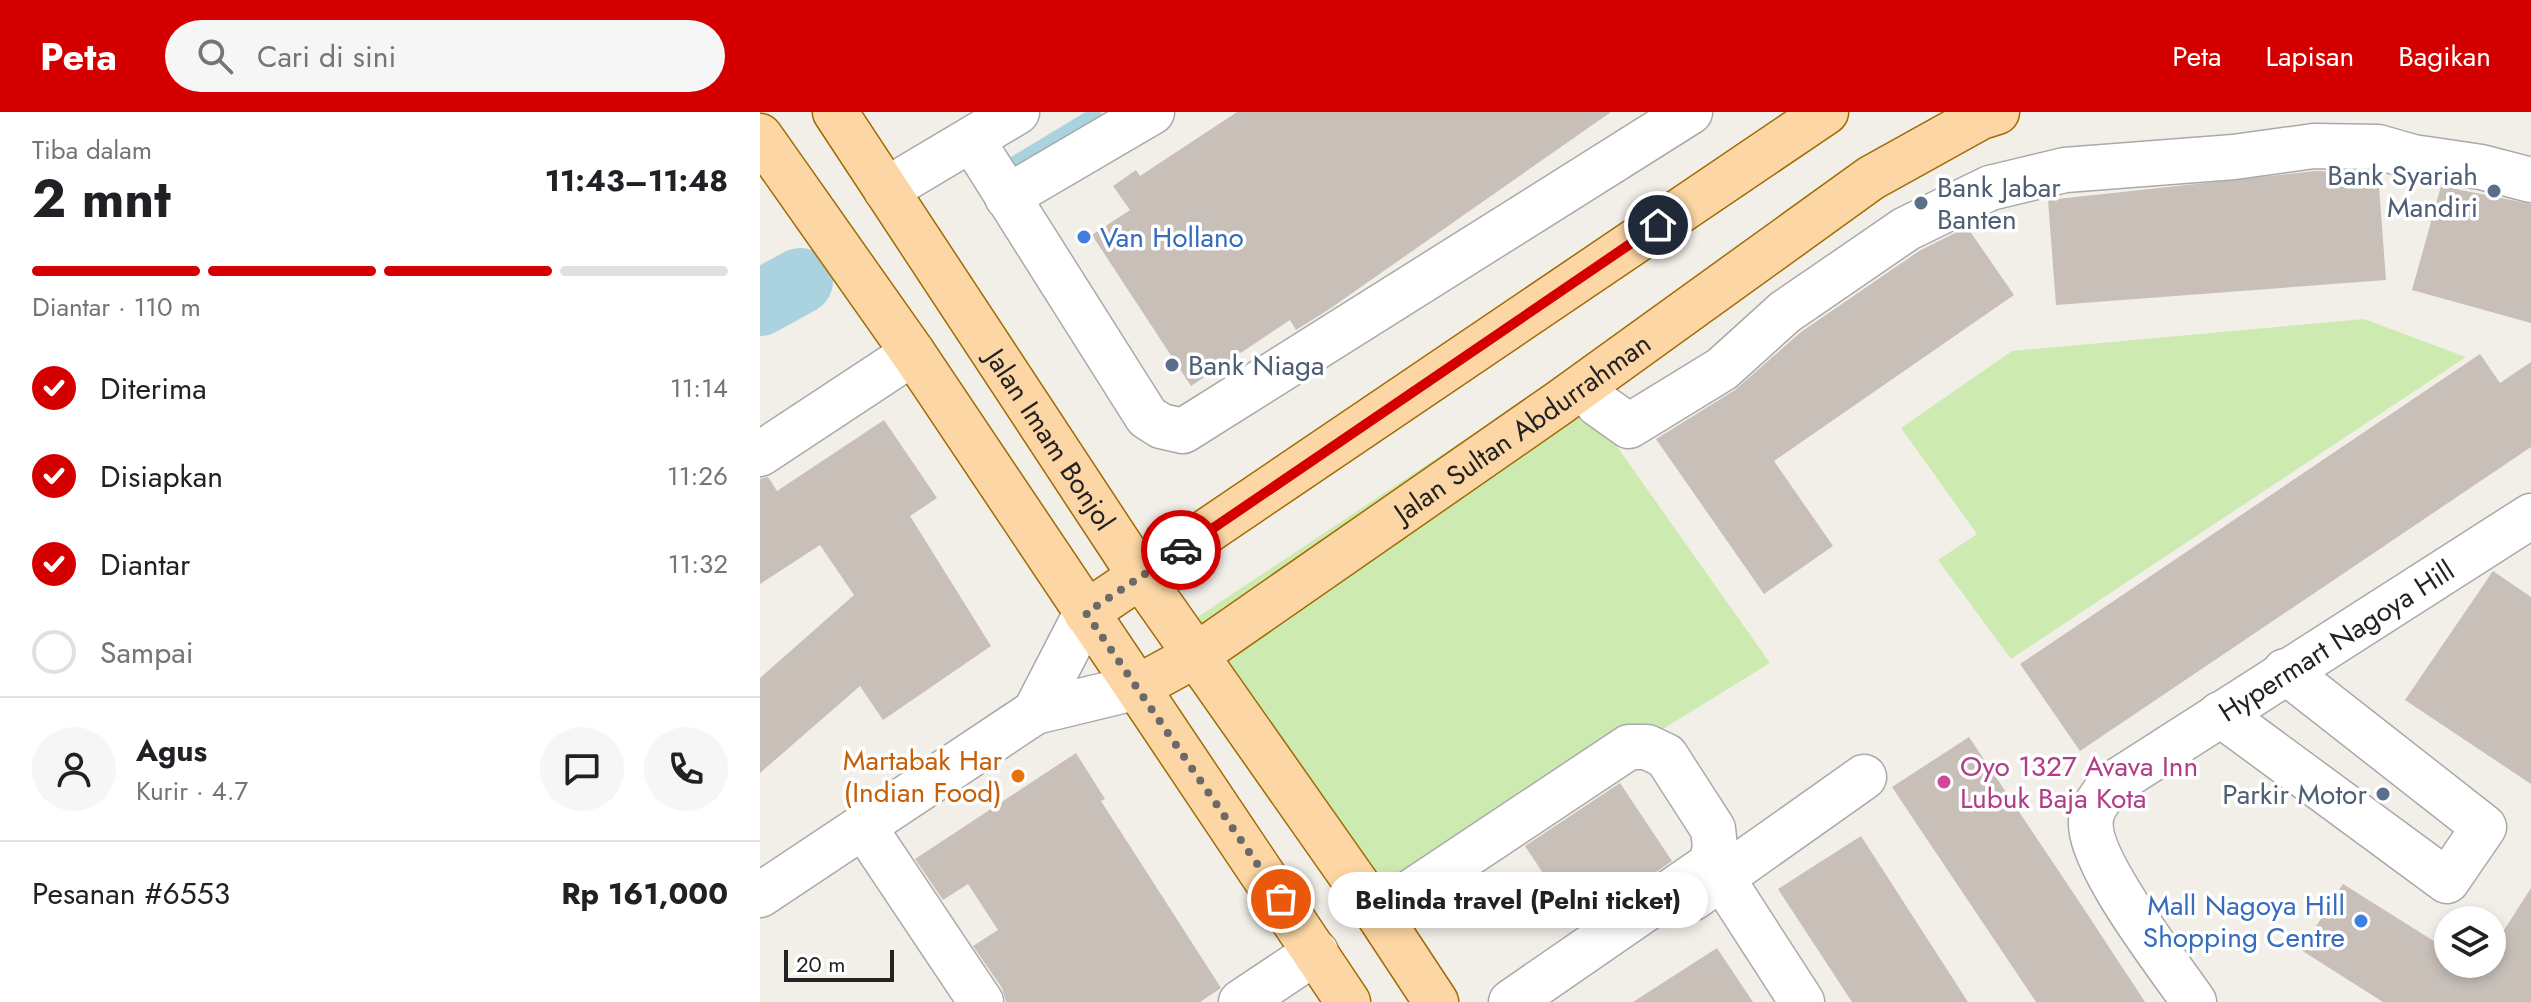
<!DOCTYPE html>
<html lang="id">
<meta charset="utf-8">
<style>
:root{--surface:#fff;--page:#f6f6f6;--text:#202124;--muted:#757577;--line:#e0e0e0;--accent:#d40000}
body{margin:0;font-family:Jost,sans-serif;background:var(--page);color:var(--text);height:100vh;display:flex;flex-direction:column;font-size:30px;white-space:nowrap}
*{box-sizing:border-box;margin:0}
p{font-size:26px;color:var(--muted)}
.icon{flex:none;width:44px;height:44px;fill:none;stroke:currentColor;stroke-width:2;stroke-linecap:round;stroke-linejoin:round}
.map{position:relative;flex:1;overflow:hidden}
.drawer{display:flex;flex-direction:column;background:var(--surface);width:760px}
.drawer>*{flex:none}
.controls{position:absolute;left:1674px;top:794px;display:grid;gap:16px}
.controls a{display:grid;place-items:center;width:72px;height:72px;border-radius:50%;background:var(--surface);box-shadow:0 4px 12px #0003;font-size:40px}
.scale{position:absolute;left:24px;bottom:20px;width:110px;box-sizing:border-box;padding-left:8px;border:4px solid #222;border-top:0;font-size:22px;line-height:28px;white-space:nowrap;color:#222;-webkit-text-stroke:6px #fff;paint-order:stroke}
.pin{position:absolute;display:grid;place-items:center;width:68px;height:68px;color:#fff;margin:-34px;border:4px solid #fff;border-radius:50%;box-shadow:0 2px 8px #0007}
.courier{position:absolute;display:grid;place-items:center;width:80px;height:80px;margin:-40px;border:6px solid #d40000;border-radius:50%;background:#fff;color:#222;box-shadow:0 2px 10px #0007}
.bubble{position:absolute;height:56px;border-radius:28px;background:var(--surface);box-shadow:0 4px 12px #0003;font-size:26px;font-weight:700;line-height:56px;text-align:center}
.head em{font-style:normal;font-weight:700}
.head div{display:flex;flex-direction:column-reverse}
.head{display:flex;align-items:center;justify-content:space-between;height:136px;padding:0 32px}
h1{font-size:52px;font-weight:700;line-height:60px}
.bar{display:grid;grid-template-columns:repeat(4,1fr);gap:12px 8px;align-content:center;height:96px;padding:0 32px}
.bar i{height:10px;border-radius:6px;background:var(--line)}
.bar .selected{background:var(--accent)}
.bar p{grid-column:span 4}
.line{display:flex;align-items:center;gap:20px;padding:0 32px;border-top:2px solid var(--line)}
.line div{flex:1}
.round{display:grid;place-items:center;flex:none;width:84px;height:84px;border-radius:42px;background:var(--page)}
ol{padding:0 32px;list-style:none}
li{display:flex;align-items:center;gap:24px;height:88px}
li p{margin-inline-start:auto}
li .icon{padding:8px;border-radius:50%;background:var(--accent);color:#fff;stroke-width:4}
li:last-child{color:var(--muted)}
li i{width:44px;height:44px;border:4px solid var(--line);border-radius:50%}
header{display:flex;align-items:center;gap:48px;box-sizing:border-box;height:112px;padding:0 40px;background:var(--accent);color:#fff}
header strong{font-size:38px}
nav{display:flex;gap:44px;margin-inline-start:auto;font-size:28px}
.search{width:560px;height:72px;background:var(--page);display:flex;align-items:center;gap:20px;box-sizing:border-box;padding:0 28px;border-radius:44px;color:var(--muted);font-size:30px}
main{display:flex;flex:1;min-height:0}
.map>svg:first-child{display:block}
.grass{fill:#cdebb0}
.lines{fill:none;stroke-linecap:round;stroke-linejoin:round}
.stream{stroke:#aad3df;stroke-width:11}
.river{stroke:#aad3df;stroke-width:66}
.building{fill:#c7bfb8}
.minor-casing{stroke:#a9a9a9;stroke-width:47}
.major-casing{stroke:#a06b00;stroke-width:47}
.minor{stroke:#fff;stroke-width:44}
.major{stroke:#fcd6a4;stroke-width:44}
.done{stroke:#6b6a68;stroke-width:8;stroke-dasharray:0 14.4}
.route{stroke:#d40000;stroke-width:10}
.service-dot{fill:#5c6f8a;stroke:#fff;stroke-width:3}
.shop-dot{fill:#3f7fe0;stroke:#fff;stroke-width:3}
.food-dot{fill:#e8710a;stroke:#fff;stroke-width:3}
.hotel-dot{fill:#d1479c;stroke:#fff;stroke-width:3}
.labels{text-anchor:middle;stroke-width:7;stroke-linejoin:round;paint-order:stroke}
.service-label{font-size:28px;fill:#4e5e75;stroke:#fff;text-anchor:end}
.shop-label{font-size:28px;fill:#366cbe;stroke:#fff;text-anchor:start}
.street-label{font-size:28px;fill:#222;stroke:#fff}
.food-label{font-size:28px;fill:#c56008;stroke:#fff;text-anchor:end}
.hotel-label{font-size:28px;fill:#b23c85;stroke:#fff;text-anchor:start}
</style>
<header>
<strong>Peta</strong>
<div class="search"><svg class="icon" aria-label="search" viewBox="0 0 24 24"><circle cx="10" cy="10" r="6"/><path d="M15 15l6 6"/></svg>Cari di sini</div>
<nav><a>Peta</a><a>Lapisan</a><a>Bagikan</a></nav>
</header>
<main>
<section class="drawer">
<div class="head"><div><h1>2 mnt</h1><p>Tiba dalam</p></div><em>11:43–11:48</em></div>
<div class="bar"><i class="selected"></i><i class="selected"></i><i class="selected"></i><i></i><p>Diantar · 110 m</p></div>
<ol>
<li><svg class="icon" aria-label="check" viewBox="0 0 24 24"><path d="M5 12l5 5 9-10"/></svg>Diterima<p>11:14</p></li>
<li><svg class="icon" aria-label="check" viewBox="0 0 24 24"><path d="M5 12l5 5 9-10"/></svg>Disiapkan<p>11:26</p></li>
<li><svg class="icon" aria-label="check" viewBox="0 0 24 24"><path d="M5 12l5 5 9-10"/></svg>Diantar<p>11:32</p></li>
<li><i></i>Sampai</li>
</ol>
<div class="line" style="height:144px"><a class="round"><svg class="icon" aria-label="person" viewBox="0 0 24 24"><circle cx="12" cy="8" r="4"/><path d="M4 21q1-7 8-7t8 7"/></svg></a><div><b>Agus</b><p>Kurir · 4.7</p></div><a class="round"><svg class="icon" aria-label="chat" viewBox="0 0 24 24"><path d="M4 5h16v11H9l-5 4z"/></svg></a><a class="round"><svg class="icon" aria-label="phone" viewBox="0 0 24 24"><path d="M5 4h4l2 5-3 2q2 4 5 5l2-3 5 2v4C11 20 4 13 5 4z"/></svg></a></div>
<div class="line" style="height:104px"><div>Pesanan #6553</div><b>Rp 161,000</b></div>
</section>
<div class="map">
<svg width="1771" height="890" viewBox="0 0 1771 890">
<rect width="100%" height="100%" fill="#f2efe9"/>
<g class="grass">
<polygon points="1604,207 1706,245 1251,547 1178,448 1217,422 1141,316 1252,239"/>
<polygon points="805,261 1010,551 622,790 421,516"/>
</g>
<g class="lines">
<polyline class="stream" points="250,52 336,0"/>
<polyline class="river" points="0,191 40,169"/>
</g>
<g class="building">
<polygon points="477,0 851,0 568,198 536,218 530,208 431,274 332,123 370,98 353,74 376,58 380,64"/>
<polygon points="1556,59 1618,61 1626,168 1296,193 1288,88"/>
<polygon points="1681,74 1771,92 1771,211 1652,178"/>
<polygon points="1207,115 1254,183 1014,349 1073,434 1004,482 896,327 975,278 1041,220 1159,139"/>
<polygon points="1720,242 1740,271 1771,250 1771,335 1320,639 1260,552"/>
<polygon points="124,308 177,386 150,404 231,534 123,608 100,574 0,661 0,566 94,483 60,433 0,472 0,367 8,365 17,379"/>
<polygon points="1733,459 1771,485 1771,672 1645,588"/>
<polygon points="1209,625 1322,794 1385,890 1276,890 1146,696 1132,675"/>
<polygon points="316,641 345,687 341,689 461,876 440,890 246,890 242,876 213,834 238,818 208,772 183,788 155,747"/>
<polygon points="860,671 912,749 818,814 765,734"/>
<polygon points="1101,724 1159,814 1208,890 1092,890 1018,777"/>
<polygon points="1583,772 1688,838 1688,852 1710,852 1719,858 1723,852 1732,852 1732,837 1771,776 1771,890 1623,890 1541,838"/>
<polygon points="957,836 993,890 873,890"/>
</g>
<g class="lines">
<g class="minor-casing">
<g id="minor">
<polyline points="212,28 387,305 401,314 423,319 930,0"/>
<polyline points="126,78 257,0"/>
<polyline points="247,85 392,0"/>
<polyline points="825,273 838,292 869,314 962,257 1025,200 1146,117 1230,76 1305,58 1474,45 1554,34 1618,35 1653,45 1721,55 1771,68"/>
<polyline points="0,342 153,241"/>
<polyline points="275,600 326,501"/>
<polyline points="1460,602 1687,769 1724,715 1525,559"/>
<polyline points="104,715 221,890"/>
<polyline points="962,766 1042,890"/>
<polyline points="0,783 275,600 378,575"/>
<polyline points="933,786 1104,665"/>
<polyline points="618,802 869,635 887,635 906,644 953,717 955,735 951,752 751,890"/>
<polyline points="481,890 556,840"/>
<path id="s1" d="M1434 890C1409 853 1320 742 1332 702 1334 693 1343 683 1348 675L1771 404"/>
</g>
</g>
<g class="major-casing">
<g id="major">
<path id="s2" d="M75 0 381 465 618 802 676 890"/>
<polyline points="0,24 153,241 588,890"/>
<polyline points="326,501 1066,0"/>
<path id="s3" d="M378 575 438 542 799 291 1111 66 1221 5 1237 0"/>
</g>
</g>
<use href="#minor" class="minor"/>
<use href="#major" class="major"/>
</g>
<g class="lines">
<polyline class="done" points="421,438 326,501 521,787"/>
<polyline class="route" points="421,438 898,113"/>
</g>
<g class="service-dot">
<circle cx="1734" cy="79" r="8"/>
<circle cx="1161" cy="91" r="8"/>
<circle cx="412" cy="253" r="8"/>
<circle cx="1623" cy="682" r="8"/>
</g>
<g class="shop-dot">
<circle cx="324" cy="125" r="8"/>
<circle cx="1601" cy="809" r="8"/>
</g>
<circle class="food-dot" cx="258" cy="664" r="8"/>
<circle class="hotel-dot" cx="1184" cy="670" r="8"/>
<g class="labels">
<g class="service-label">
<text x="1718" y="73">Bank Syariah<tspan x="1718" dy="32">Mandiri</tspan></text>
<text x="1177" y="85" text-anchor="start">Bank Jabar<tspan x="1177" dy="32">Banten</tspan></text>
<text x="428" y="263" text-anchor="start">Bank Niaga</text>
<text x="1607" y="692">Parkir Motor</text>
</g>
<g class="shop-label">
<text x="340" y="135">Van Hollano</text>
<text x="1585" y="803" text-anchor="end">Mall Nagoya Hill<tspan x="1585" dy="32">Shopping Centre</tspan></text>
</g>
<g class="street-label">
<text dy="10" stroke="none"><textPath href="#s3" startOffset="464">Jalan Sultan Abdurrahman</textPath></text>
<text dy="10" stroke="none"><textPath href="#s2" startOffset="392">Jalan Imam Bonjol</textPath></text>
<text dy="10" stroke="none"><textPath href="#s1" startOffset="520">Hypermart Nagoya Hill</textPath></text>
</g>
<g class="food-label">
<text x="242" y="658">Martabak Har<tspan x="242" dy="32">(Indian Food)</tspan></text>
</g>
<g class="hotel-label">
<text x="1200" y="664">Oyo 1327 Avava Inn<tspan x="1200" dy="32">Lubuk Baja Kota</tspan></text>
</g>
</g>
</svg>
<div class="controls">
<a><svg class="icon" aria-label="layers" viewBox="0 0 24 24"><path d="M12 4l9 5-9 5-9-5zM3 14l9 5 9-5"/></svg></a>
</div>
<div class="scale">20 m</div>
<div class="pin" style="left:521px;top:787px;background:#ea580c"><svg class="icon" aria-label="bag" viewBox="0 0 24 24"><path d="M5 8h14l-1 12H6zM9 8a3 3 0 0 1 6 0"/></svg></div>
<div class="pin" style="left:898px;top:113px;background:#1f2937"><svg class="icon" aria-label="home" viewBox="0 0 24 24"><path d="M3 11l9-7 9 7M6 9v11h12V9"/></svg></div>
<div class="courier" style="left:421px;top:438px"><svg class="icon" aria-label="car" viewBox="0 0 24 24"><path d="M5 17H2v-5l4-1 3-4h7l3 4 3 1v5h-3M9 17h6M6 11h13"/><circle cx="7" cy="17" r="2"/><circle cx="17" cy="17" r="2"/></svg></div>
<div class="bubble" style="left:568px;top:760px;width:380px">Belinda travel (Pelni ticket)</div>
</div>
</main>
